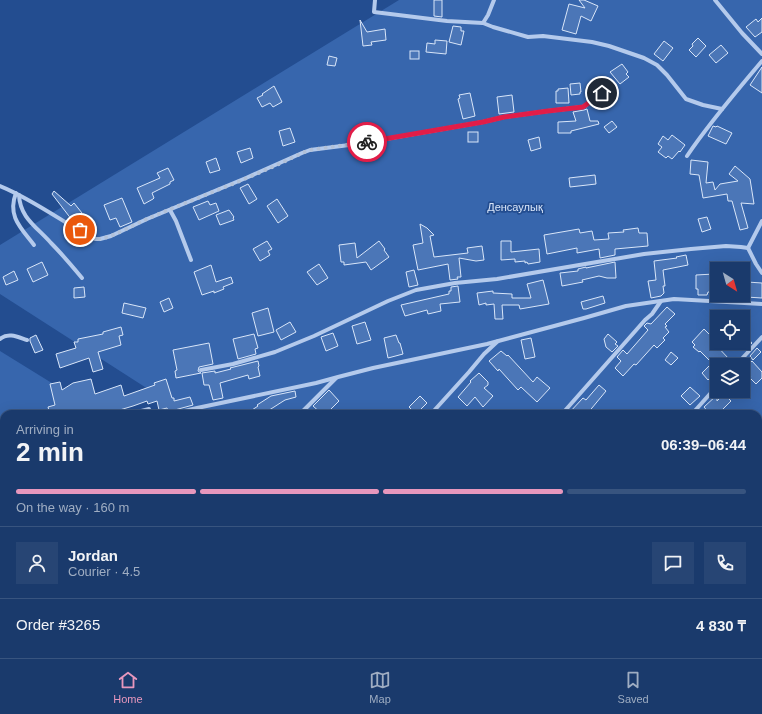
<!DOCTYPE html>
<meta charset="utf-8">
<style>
:root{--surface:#1a3a6c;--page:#274574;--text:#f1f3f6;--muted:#9fadc2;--line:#38547f;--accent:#e797bd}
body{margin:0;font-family:Arial,sans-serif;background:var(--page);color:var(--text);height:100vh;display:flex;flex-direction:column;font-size:15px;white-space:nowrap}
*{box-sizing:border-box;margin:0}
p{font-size:13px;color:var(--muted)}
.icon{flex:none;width:22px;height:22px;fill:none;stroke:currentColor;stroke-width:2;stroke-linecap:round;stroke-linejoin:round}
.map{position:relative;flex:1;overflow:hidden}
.side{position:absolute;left:0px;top:410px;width:762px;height:248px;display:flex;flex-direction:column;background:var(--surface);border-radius:12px 12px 0 0;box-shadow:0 4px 16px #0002,0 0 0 1px var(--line)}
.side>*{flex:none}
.needle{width:26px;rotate:143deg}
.buttons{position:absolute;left:710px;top:262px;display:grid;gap:8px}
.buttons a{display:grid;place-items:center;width:40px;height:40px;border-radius:0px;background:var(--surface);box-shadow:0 4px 16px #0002,0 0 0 1px var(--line);font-size:20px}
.pin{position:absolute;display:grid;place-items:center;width:34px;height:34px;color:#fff;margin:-17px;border:2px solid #fff;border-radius:50%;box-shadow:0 1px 4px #0007}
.courier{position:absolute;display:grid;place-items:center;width:40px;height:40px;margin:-20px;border:3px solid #e11d48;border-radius:50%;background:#fff;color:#222;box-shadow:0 1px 5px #0007}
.head em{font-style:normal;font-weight:600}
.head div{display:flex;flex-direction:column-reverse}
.head{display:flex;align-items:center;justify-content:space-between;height:68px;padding:0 16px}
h1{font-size:26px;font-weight:600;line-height:30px}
.bar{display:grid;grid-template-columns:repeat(4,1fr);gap:6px 4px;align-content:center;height:48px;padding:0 16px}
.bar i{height:5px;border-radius:3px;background:var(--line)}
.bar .selected{background:var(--accent)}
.bar p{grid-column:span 4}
.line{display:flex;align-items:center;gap:10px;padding:0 16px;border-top:1px solid var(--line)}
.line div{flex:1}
.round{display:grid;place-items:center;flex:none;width:42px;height:42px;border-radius:0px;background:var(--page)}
.dock{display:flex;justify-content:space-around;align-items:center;height:56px;border-top:1px solid var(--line);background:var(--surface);font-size:11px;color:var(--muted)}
.dock a{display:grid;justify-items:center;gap:2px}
.dock .selected{color:var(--accent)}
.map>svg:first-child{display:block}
.green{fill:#3766ad;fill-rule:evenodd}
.building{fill:#4b76b7;stroke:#d9e6f9}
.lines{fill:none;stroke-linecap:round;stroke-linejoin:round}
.minor{stroke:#b4caec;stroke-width:4}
.tertiary{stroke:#b4caec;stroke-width:7}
.done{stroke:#b2c1d8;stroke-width:4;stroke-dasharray:0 7.2}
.route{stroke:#e11d48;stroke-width:5}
.labels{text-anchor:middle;stroke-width:3.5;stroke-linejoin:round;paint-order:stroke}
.park-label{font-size:11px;fill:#d9e6f9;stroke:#234d90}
</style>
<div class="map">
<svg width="762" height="658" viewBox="0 0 762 658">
<rect width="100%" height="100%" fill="#234d90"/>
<g class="green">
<path d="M399 0H762V658H568L562 654H758V414H187L0 294V245ZM717 269H743V295H717ZM717 317H743V343H717ZM717 365H743V391H717Z"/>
<polygon points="0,351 102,414 4,414 4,654 487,654 494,658 0,658"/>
</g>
<g class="building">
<polygon points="434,0 442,0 442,17 434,16"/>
<polygon points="579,0 584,0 598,6 591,21 581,16 576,34 562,30 569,4 585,8"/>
<polygon points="762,18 762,32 755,37 746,27 756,19 758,22"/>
<polygon points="360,20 367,32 385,29 386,40 371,42 372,45 363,46"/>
<polygon points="453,26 461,27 461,31 464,31 461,45 449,42"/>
<polygon points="698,38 706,46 696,57 689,50 693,46 692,44"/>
<polygon points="435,40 447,41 446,54 426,52 427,43 435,44"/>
<polygon points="664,41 673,48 663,61 654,54"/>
<polygon points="721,45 728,53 716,63 709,55"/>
<rect x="410" y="51" width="9" height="8"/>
<polygon points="329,56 337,58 335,66 327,65"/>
<polygon points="622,64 628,72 626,74 629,77 620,84 610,72"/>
<polygon points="762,67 762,93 750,85"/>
<polygon points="580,83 581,92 580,92 580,94 571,95 570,84"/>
<polygon points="274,86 282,102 273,107 270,103 262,107 257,98 263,95 262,94"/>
<polygon points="568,88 569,103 556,103 556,91 558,91 558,89"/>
<polygon points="470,93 475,116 463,119 458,99 460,98 459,95"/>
<polygon points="512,95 514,112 499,114 497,97"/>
<polygon points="587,109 590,121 598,121 599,124 571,131 571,133 558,133 558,122 576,121 573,112 584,110"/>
<polygon points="612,121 617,127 609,133 604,127"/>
<polygon points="713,126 716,127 717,126 732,133 726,144 708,136"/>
<polygon points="290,128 295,142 283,146 279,131"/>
<rect x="468" y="132" width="10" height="10"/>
<polygon points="672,135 685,145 680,152 679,151 672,159 668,156 666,158 658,152 662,147 658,144 663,136 668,140"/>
<polygon points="539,137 541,148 531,151 528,140"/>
<polygon points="250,148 253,158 241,163 237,152"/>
<polygon points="216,158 220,170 210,173 206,162"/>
<polygon points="691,160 708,162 706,183 713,182 715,190 720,184 738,181 729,174 735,166 750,179 754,204 741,203 748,228 740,230 732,201 728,201 727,194 703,198 699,175 690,174"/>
<polygon points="168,168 174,180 170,182 170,184 152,193 154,198 153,199 144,204 137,188 160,178 157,173"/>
<polygon points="595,175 596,184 570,187 569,178"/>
<polygon points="248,184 257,199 249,204 240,188"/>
<polygon points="54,191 71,206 74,203 82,213 72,220 52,194"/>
<polygon points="122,198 132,222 120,227 116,218 110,220 104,205"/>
<polygon points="277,199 288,216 278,223 267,206"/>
<polygon points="208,201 210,205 216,203 219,211 199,220 193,207"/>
<polygon points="229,210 234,217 233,218 234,220 220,225 216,215"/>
<polygon points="707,217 711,229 702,232 698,219"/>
<polygon points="420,224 427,228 434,235 430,236 434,257 468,253 467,248 482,246 484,260 476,261 459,258 461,277 457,277 458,279 450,280 448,264 418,270 413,245 423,243"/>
<polygon points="638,228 639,233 647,233 648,246 615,249 615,255 600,258 599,249 577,253 577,248 547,254 544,235 579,229 580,233 592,231 594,240 609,239 608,233 624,232 623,230"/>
<polygon points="267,241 272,249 268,251 270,255 260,261 253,249"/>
<polygon points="379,241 385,249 384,250 389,257 371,270 366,262 344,265 344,262 341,262 339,245 355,243 357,258"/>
<polygon points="501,241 511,241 511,252 539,249 540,262 528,264 527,262 525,263 525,261 515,262 515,259 501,260"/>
<polygon points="686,255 688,265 663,270 665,286 663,286 664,293 661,296 651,298 648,281 656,280 654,261 677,258 676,257"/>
<polygon points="42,262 48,275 33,282 27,269"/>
<polygon points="615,262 616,278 607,278 599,276 582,280 583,282 562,286 560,273 578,271 578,269 586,267 586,268"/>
<polygon points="319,264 328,278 317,285 307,272"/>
<polygon points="211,265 216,282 231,277 233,283 223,287 224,289 214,293 214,291 202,295 194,272"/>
<polygon points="414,270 418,285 409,287 406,272"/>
<polygon points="14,271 18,280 6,285 3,277"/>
<polygon points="714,274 715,292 708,292 707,295 698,295 698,289 696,289 696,275"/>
<polygon points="543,280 549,304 520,309 519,305 502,305 503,319 495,319 494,304 486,305 486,303 479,305 477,293 493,291 493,293 512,294 512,298 531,298 527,284"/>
<polygon points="747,282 762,283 762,298 746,297"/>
<polygon points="458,286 460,302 440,304 441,311 428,314 427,310 405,316 401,305 449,294 449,291 451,291 451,287"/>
<polygon points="84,287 85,297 74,298 74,288"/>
<polygon points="603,296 605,303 586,309 583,309 581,302"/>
<polygon points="169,298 173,308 164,312 160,302"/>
<polygon points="124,303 146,308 143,318 122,313"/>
<polygon points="667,307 675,314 665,324 667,326 665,327 669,332 663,338 665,340 657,348 654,345 636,365 634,364 623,376 615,368 621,361 617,357 623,350 627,354 648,330 644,326 647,323 651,324"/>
<polygon points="268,308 274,332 258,336 252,313"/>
<polygon points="290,322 296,332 281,340 276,330"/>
<polygon points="365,322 371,340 357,344 352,326"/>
<polygon points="121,327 123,335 119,336 121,345 98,352 103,369 93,372 89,358 60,368 56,354 76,348 74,342 78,342 78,339 103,334 103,332"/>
<polygon points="704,329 716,341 714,343 729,359 724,365 717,365 717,371 708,380 702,373 712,363 700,351 699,352 693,347 695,345 692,342"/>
<polygon points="333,333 338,346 326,351 321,337"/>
<polygon points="743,333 752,343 745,350 743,348"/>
<polygon points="254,334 258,348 255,349 256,354 238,359 233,339"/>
<polygon points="608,334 617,342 615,344 618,346 612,352 606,347 604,339"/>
<polygon points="36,335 43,350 35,353 30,341 30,338"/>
<polygon points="396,335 399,343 400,343 403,354 388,358 384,338"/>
<polygon points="531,338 535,357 525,359 521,340"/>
<polygon points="209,343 213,364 199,367 198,371 201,373 176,378 175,371 177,370 173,350"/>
<polygon points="757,348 761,352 753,360 750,356"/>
<polygon points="501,351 507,356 508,355 533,382 537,377 550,388 537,402 521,387 518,390 499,369 498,371 489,361"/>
<polygon points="671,352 678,358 671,365 665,360"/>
<polygon points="258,361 259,366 258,367 260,376 249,379 248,375 220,383 223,398 213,400 209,385 204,385 202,373 215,371 215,373 231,369 230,368"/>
<polygon points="752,361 762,372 762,378 756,384 750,378 751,377 744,369"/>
<polygon points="479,373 488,382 488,385 484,388 493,396 483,407 475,397 467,406 458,397 471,382 470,381"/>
<polygon points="91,379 95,394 121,385 124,396 155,385 154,383 166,379 172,398 174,398 174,401 190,397 193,405 171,411 169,412 169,414 167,408 159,410 157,401 148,404 147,401 133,406 113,412 114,414 50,414 48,407 55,405 50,384 60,382 62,390 73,383"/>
<polygon points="599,385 606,391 587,414 568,414 583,398 586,400"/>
<polygon points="690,387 700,396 690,405 681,396"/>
<polygon points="329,390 339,401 326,414 322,414 313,406"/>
<polygon points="295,391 296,397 285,400 263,414 246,414 258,406 257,405 271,396"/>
<polygon points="724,394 731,401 721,411 719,410 715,414 710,414 704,407 717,395 717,401"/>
<polygon points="420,396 427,403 416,414 409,407"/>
</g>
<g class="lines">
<g class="minor">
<polyline points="375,0 374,12 447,21 483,23 493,27 528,37 543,36 592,42 609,46 644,58 657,65 667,75 686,99 703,105 722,109"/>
<polyline points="715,0 742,33 762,54"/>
<polyline points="483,23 488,15 494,0"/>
<path d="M687 156C710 122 736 92 762 61"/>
<path d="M0 186C32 199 60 220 90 237L95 239H100L111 236 147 219 246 178 302 153 310 150 357 144 483 122 504 117 548 111 583 107 603 93"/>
<path d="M16 193C7 216 21 228 34 245"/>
<path d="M19 195C20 218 37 227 51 243 62 254 72 266 82 278"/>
<polyline points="170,210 176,221 191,260"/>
<polyline points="748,248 762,221"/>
<path d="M0 339C8 332 18 337 27 340"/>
<polyline points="736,365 762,337"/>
<polyline points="201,370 233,364 275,352 314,336 388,301 416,290 455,283 497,279 644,254 691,249 726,246 741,247 748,248 756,264 762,273"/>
<polyline points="130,414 149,409"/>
<polyline points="172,414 197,408 316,383 338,377 373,368 487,344 584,318 626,306 674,299 762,304"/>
<polyline points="300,414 336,378"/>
<polyline points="431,414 469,372 484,354 498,341"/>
<polyline points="562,414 645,320 652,314 661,301"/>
<polyline points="692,414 717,386"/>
<polyline points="0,445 4,444"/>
<polyline points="0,477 4,478"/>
<polyline points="758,488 762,483"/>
<polyline points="0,495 4,494"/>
<polyline points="758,634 762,630"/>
<polyline points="112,654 115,658"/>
<polyline points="293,654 301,658"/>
<polyline points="616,654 621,658"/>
<polyline points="252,658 255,654"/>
<polyline points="736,658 740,654"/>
</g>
<polyline class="tertiary" points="576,654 587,658"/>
</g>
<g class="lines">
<path class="done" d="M80 230C85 234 92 239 99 239 112 238 134 224 147 219 198 197 252 178 302 153L310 150 367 142"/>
<polyline class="route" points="367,142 483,122 504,117 548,111 583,107 602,93"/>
</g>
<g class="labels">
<g class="park-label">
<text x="515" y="211">Денсаулық</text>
</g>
</g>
</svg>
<div class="buttons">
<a><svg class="needle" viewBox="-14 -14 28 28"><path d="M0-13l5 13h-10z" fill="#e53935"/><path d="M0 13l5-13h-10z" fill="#9fadc2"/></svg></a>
<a><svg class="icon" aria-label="locate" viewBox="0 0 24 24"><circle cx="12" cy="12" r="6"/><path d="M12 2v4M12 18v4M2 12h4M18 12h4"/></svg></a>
<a><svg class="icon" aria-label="layers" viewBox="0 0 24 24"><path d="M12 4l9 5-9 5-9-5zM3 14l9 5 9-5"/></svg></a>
</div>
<div class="pin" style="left:80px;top:230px;background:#ea580c"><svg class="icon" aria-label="bag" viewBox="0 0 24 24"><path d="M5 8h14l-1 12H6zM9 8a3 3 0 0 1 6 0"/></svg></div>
<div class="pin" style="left:602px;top:93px;background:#1f2937"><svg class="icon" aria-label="home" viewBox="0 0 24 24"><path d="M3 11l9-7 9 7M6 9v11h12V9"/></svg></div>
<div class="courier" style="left:367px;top:142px"><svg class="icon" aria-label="bike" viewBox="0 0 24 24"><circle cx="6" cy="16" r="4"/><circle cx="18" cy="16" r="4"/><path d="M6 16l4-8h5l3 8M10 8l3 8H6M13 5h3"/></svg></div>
<section class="side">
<div class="head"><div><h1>2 min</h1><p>Arriving in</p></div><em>06:39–06:44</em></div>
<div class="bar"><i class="selected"></i><i class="selected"></i><i class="selected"></i><i></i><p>On the way · 160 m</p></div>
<div class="line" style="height:72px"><a class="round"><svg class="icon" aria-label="person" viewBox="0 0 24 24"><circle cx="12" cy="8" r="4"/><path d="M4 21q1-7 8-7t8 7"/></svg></a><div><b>Jordan</b><p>Courier · 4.5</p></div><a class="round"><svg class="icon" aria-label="chat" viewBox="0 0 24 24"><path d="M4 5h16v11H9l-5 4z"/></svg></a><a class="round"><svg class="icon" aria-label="phone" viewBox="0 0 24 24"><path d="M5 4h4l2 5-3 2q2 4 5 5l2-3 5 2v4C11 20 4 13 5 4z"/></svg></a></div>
<div class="line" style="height:52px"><div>Order #3265</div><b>4 830 ₸</b></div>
</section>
</div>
<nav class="dock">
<a class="selected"><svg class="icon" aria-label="home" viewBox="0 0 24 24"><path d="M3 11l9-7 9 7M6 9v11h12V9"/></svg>Home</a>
<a><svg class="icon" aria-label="map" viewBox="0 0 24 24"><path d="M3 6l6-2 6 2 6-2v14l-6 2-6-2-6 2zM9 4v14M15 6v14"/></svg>Map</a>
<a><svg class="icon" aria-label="saved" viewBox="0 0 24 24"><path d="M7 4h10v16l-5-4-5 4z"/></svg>Saved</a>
</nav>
